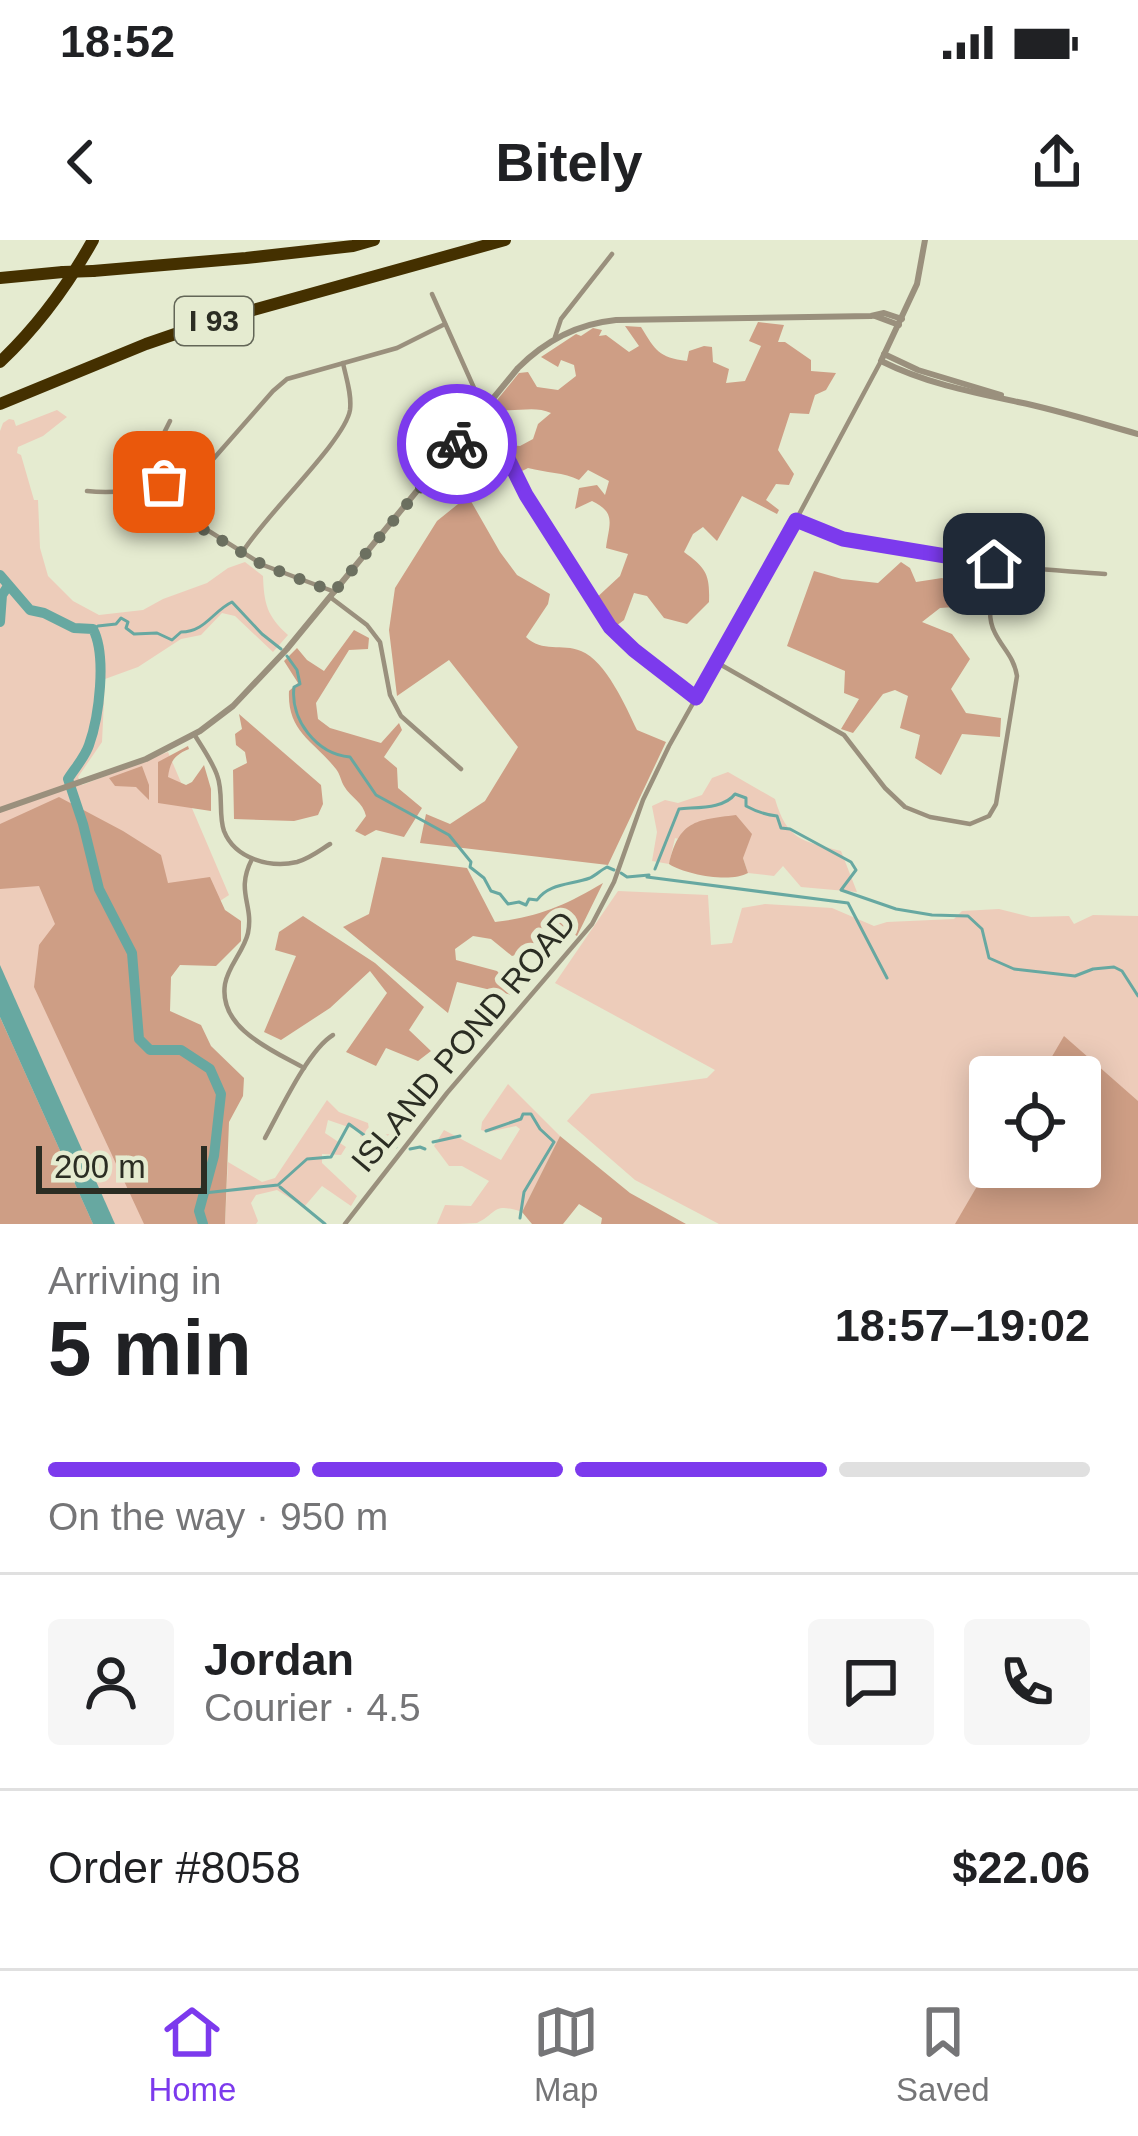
<!DOCTYPE html>
<meta charset="utf-8">
<style>
:root{--surface:#fff;--page:#f6f6f6;--text:#202124;--muted:#757577;--line:#e0e0e0;--accent:#7c3aed}
body{margin:0;font-family:Arial,sans-serif;background:var(--page);color:var(--text);height:100vh;display:flex;flex-direction:column;font-size:45px;white-space:nowrap}
*{box-sizing:border-box;margin:0}
p{font-size:39px;color:var(--muted)}
.icon{flex:none;width:66px;height:66px;fill:none;stroke:currentColor;stroke-width:2;stroke-linecap:round;stroke-linejoin:round}
.map{position:relative;height:984px;overflow:hidden}
.panel{display:flex;flex-direction:column;background:var(--surface);flex:1}
.panel>*{flex:none}
.tools{position:absolute;left:969px;top:816px;display:grid;gap:24px}
.tools a{display:grid;place-items:center;width:132px;height:132px;border-radius:12px;background:var(--surface);box-shadow:0 6px 30px #0003;font-size:60px}
.scale{position:absolute;left:36px;bottom:30px;width:171px;box-sizing:border-box;padding-left:12px;border:6px solid #2b2d23;border-top:0;font-size:33px;line-height:42px;white-space:nowrap;color:#2b2d23;-webkit-text-stroke:9px #e5ebd0;paint-order:stroke}
.pin{position:absolute;display:grid;place-items:center;width:102px;height:102px;color:#fff;margin:-51px;border-radius:24px;box-shadow:0 6px 18px #0006}
.courier{position:absolute;display:grid;place-items:center;width:120px;height:120px;margin:-60px;border:9px solid #7c3aed;border-radius:50%;background:#fff;color:#222;box-shadow:0 3px 15px #0007}
.summary em{font-style:normal;font-weight:600}
.summary div{display:flex;flex-direction:column-reverse}
.summary{display:flex;align-items:center;justify-content:space-between;height:204px;padding:0 48px}
h1{font-size:78px;font-weight:600;line-height:90px}
.bar{display:grid;grid-template-columns:repeat(4,1fr);gap:18px 12px;align-content:center;height:144px;padding:0 48px}
.bar i{height:15px;border-radius:9px;background:var(--line)}
.bar .selected{background:var(--accent)}
.bar p{grid-column:span 4}
.line{display:flex;align-items:center;gap:30px;padding:0 48px;border-top:3px solid var(--line)}
.line div{flex:1}
.round{display:grid;place-items:center;flex:none;width:126px;height:126px;border-radius:12px;background:var(--page)}
.status{display:flex;justify-content:space-between;align-items:center;height:84px;padding:0 60px;background:var(--surface);direction:ltr}
.status svg{height:33px;fill:currentColor}
header{display:flex;justify-content:space-between;align-items:center;height:156px;padding:0 48px;background:var(--surface);font-size:54px;font-weight:600}
.menu{display:flex;justify-content:space-around;align-items:center;height:168px;border-top:3px solid var(--line);background:var(--surface);font-size:33px;color:var(--muted)}
.menu a{display:grid;justify-items:center;gap:6px}
.menu .selected{color:var(--accent)}
.map>svg:first-child{display:block}
.green{fill:#edccba;fill-rule:evenodd}
.forest{fill:#ce9e85}
.water{fill:#67a8a1}
.lines{fill:none;stroke-linecap:round;stroke-linejoin:round}
.stream{stroke:#67a8a1;stroke-width:3}
.river{stroke:#67a8a1;stroke-width:10}
.minor{stroke:#9a907d;stroke-width:4.5}
.tertiary{stroke:#9a907d;stroke-width:6}
.motorway{stroke:#443000;stroke-width:12}
.motorway-bridge{stroke:#443000;stroke-width:12}
.done{stroke:#6c7060;stroke-width:12;stroke-dasharray:0 21.6}
.route{stroke:#7c3aed;stroke-width:15}
.labels{text-anchor:middle;stroke-width:12;stroke-linejoin:round;paint-order:stroke}
.shield{fill:#e5ebd0;stroke:#636657;stroke-width:3}
.shield-label{font-size:30px;font-weight:bold;fill:#2b2d23}
.street-label{font-size:33px;fill:#2b2d23;stroke:#e5ebd0}
</style>
<div class="status"><b>18:52</b><svg viewBox="0 0 49 12"><path d="M0 12V9h3v3zM5 12V6h3v6zM10 12V3h3v9zM15 12V0h3v12zM26 1h20v11H26zM47 4h2v5h-2z"/></svg></div>
<header><svg class="icon" aria-label="back" viewBox="0 0 24 24"><path d="M15 5l-7 7 7 7"/></svg>Bitely<svg class="icon" aria-label="share" viewBox="0 0 24 24"><path d="M12 15V3M7 8l5-5 5 5M5 13v7h14v-7"/></svg></header>
<div class="map">
<svg width="1138" height="984" viewBox="0 0 1138 984">
<rect width="100%" height="100%" fill="#e5ebd0"/>
<g class="green">
<path d="M57 170 67 177 43 196 18 207 17 213 21 215 34 260H38L40 308 48 336 73 361 99 375 143 370 163 359 207 343 228 328 245 322 263 336C264 364 267 376 288 395L273 412 235 376 222 373 201 395 181 399 138 427 105 439 102 502 78 537 82 545 168 512 229 655 127 723 196 984H0V804L10 795 0 772V191L3 183 9 179 14 180 16 186Z"/>
<path d="M728 532 775 559C787 600 802 601 841 611L857 652 801 647 783 626 774 636 748 633 743 618 675 598 669 624 652 621 657 592 652 566 665 560 678 563 702 555 712 538Z"/>
<path d="M618 651 708 655 711 705 732 703 742 668 765 664 832 668 874 686 887 682 954 679 962 671 999 669 1031 677 1069 676 1074 684 1093 675 1138 676V984H719L635 940 567 881 591 854 707 838 715 830 555 743ZM990 837H1080V927H990Z"/>
<path d="M508 844 560 896 522 972C492 962 498 973 477 983 467 984 449 984 437 984L445 965 471 966 489 941 462 926H449L434 906 444 890 501 920 520 889 516 886 488 892 481 890 482 882Z"/>
<polygon points="327,860 339,872 368,883 370,895 393,894 398,902 389,915 379,903 361,901 360,891 328,880 325,893 346,907 341,915 322,914 322,923 357,956 351,966 322,946 304,967 277,950 256,955 251,963 258,981 256,984 225,984 228,922 262,942 275,938"/>
</g>
<g class="forest">
<path d="M758 82 784 85 778 102H785L811 120V131L836 133 826 150 815 155 809 174 790 173 778 210 794 234 789 245 776 244 766 260 779 270 777 274 742 256 717 301 703 287 693 294 684 312C706 328 710 334 709 362L687 384 664 378 647 356 634 353 624 380 612 389 593 361 620 336 628 314 606 308C609 284 617 273 592 261L575 269 579 248 597 245 605 255 609 241 588 230 579 240C564 232 546 233 528 228L514 235 499 204 520 206 533 199 538 184 551 173C534 165 515 173 495 169L493 165 519 133 528 132 537 147 558 150 576 136 574 125 561 120 558 127 541 117 576 94 581 96 593 88 602 90 599 96 606 95 629 112 639 106 625 86 641 87C656 111 658 117 687 121L689 111 704 106 712 107 713 122 729 129 726 143 745 141 761 106 749 101Z"/>
<path d="M468 256 500 312 517 335 550 354 548 364 526 397C542 413 562 403 581 411 606 421 626 467 637 490L666 502 608 625 420 603 426 574 450 584 485 561 518 507 449 420 397 456 389 390 395 348 437 281Z"/>
<polygon points="901,322 910,328 916,342 942,338 983,354 983,365 940,368 922,382 952,394 970,419 951,449 966,473 1001,478 1000,497 962,494 941,535 915,518 920,495 900,488 908,456 895,450 883,454 853,493 841,489 859,459 844,453 845,431 787,406 814,331 842,339 878,343"/>
<path d="M354 390 369 398 368 409 349 410 316 463 318 479 330 488 381 503 399 483 402 490 384 517 397 528 398 548 422 568 404 597 376 590 365 596 355 591 366 576C363 562 351 558 344 546 341 541 340 534 336 529 314 501 287 492 289 451L298 443 284 421 297 408 307 420 324 431Z"/>
<polygon points="239,474 321,545 323,564 318,575 294,581 234,579 233,530 247,523 245,512 236,505 235,494 242,489"/>
<path d="M188 506 189 509C174 515 170 522 168 537L186 545 192 542 204 525 211 549V571L158 563V522Z"/>
<polygon points="142,526 149,545 149,560 136,547 115,546 109,538"/>
<polygon points="59,557 123,591 161,615 168,643 210,637 225,670 241,681 241,701 216,726 180,725 171,737 170,771 201,785 211,806 244,838 243,856 229,882 225,984 144,984 34,747 39,705 55,684 39,646 0,649 0,584"/>
<path d="M736 575 752 594 743 618 748 633C731 643 686 635 669 624 679 581 695 580 736 575Z"/>
<path d="M382 617 467 628 495 682C539 677 566 665 603 643L577 696 557 684 535 709 512 716 491 699 473 696 455 709 456 720 497 731 520 757 457 742 448 773 343 687 369 674Z"/>
<polygon points="303,676 375,723 424,767 409,790 431,811 418,821 386,808 376,826 346,812 387,753 370,731 330,768 281,800 264,792 296,716 275,710 279,692"/>
<polygon points="0,777 93,984 0,984"/>
<polygon points="1064,796 1138,861 1138,984 955,984 990,924 990,927 1080,927 1080,837 1040,837"/>
<polygon points="560,896 630,953 686,984 601,984 602,978 579,964 563,984 532,984 522,972"/>
</g>
<polygon class="water" points="0,726 0,725 115,984 93,984 0,777"/>
<g class="lines">
<g class="stream">
<path d="M93 389 98 386 116 384 121 378 128 382 126 388 134 394 157 393 172 400 181 392C205 392 213 371 232 362L262 394 281 409"/>
<path d="M287 416 297 430 300 444 294 447C290 479 316 514 350 517L376 555 449 595 471 622 470 627 484 638 491 651 500 654 508 664 519 662 526 665 529 659 537 660C549 643 571 645 590 638 596 635 601 630 607 627L614 630"/>
<path d="M655 629 679 569C697 567 724 569 735 554L746 558V566C757 572 766 575 777 576L781 588 790 589 851 622 856 630 841 650 896 669 932 675 968 676 982 689 989 718 1014 729 1075 736 1093 729 1114 727 1122 731 1138 756"/>
<polyline points="621,633 627,637 649,635"/>
<polyline points="647,637 848,663 887,738"/>
<polyline points="486,891 521,879 523,874 531,874 540,889 554,902 524,952 520,978"/>
<polyline points="433,902 460,896"/>
<polyline points="410,909 420,907 425,909"/>
<polyline points="280,947 325,984"/>
<polyline points="204,953 278,945 307,919 331,917 349,884 368,898 396,907"/>
</g>
<g class="river">
<path d="M0 335 30 370 44 373 74 388 93 389C107 416 99 477 89 505 85 517 75 528 68 539L83 584 99 649 132 713 139 799 150 810H181L210 829 221 854 214 916 199 971 203 984"/>
<polyline points="0,382 2,355 8,346"/>
</g>
<g class="minor">
<polyline points="432,54 509,226 602,375 634,410 696,458"/>
<polyline points="555,97 561,79 612,14"/>
<polyline points="170,181 160,201 158,220 166,252 177,271 263,325 335,352"/>
<path d="M87 251C122 255 179 246 208 225L273 151 287 139 397 108 445 84"/>
<path d="M796 280C889 322 1004 326 1105 334"/>
<path d="M242 313C264 276 345 201 350 170 352 154 346 138 343 123"/>
<polyline points="330,357 367,385 380,402 390,455 401,476 461,529"/>
<path d="M716 422 844 495 885 548 905 567 930 577 970 584 989 576 996 564 1017 436C1014 417 1003 409 995 393 984 373 994 345 998 324"/>
<path d="M194 494C202 507 212 521 217 535 224 553 218 574 224 591 235 619 270 628 297 622 309 619 319 611 330 604"/>
<path d="M252 619C235 652 254 664 248 693 244 711 228 726 225 744 218 789 274 811 304 828"/>
<path d="M265 898C280 871 308 810 333 795"/>
<polyline points="345,984 447,853 592,684 614,642 643,560 669,506 796,280 881,121"/>
</g>
<g class="tertiary">
<path d="M925 0 917 44 881 121C925 143 970 152 1018 162 1058 170 1098 183 1138 194"/>
<polyline points="875,76 899,85"/>
<polyline points="884,114 918,130 1001,155"/>
<path d="M0 570 146 519 200 491 233 466 287 409 518 128C545 101 576 84 616 80L871 76 884 73 902 79"/>
</g>
<g class="motorway">
<polyline points="93,31 246,18 353,6 374,0"/>
<polyline points="0,38 63,32"/>
<path d="M0 122C38 86 68 45 93 0"/>
<polyline points="0,164 146,104 210,82 505,0"/>
</g>
<polyline class="motorway-bridge" points="63,32 93,31"/>
</g>
<g class="lines">
<polyline class="done" points="164,242 173,266 189,281 263,325 334,352 457,204"/>
<polyline class="route" points="457,204 484,170 526,255 610,387 634,410 696,458 796,280 843,299 994,324"/>
</g>
<g class="labels">
<rect class="shield" x="175" y="57" width="78" height="48" rx="9"/>
<g class="shield-label">
<text x="214" y="91">I 93</text>
</g>
<g class="street-label">
<text transform="translate(463 801) rotate(-50)" y="12">ISLAND POND ROAD</text>
</g>
</g>
</svg>
<div class="tools">
<a><svg class="icon" aria-label="locate" viewBox="0 0 24 24"><circle cx="12" cy="12" r="6"/><path d="M12 2v4M12 18v4M2 12h4M18 12h4"/></svg></a>
</div>
<div class="scale">200 m</div>
<div class="pin" style="left:164px;top:242px;background:#ea580c"><svg class="icon" aria-label="bag" viewBox="0 0 24 24"><path d="M5 8h14l-1 12H6zM9 8a3 3 0 0 1 6 0"/></svg></div>
<div class="pin" style="left:994px;top:324px;background:#1f2937"><svg class="icon" aria-label="home" viewBox="0 0 24 24"><path d="M3 11l9-7 9 7M6 9v11h12V9"/></svg></div>
<div class="courier" style="left:457px;top:204px"><svg class="icon" aria-label="bike" viewBox="0 0 24 24"><circle cx="6" cy="16" r="4"/><circle cx="18" cy="16" r="4"/><path d="M6 16l4-8h5l3 8M10 8l3 8H6M13 5h3"/></svg></div>
</div>
<section class="panel">
<div class="summary"><div><h1>5 min</h1><p>Arriving in</p></div><em>18:57–19:02</em></div>
<div class="bar"><i class="selected"></i><i class="selected"></i><i class="selected"></i><i></i><p>On the way · 950 m</p></div>
<div class="line" style="height:216px"><a class="round"><svg class="icon" aria-label="person" viewBox="0 0 24 24"><circle cx="12" cy="8" r="4"/><path d="M4 21q1-7 8-7t8 7"/></svg></a><div><b>Jordan</b><p>Courier · 4.5</p></div><a class="round"><svg class="icon" aria-label="chat" viewBox="0 0 24 24"><path d="M4 5h16v11H9l-5 4z"/></svg></a><a class="round"><svg class="icon" aria-label="phone" viewBox="0 0 24 24"><path d="M5 4h4l2 5-3 2q2 4 5 5l2-3 5 2v4C11 20 4 13 5 4z"/></svg></a></div>
<div class="line" style="height:156px"><div>Order #8058</div><b>$22.06</b></div>
</section>
<nav class="menu">
<a class="selected"><svg class="icon" aria-label="home" viewBox="0 0 24 24"><path d="M3 11l9-7 9 7M6 9v11h12V9"/></svg>Home</a>
<a><svg class="icon" aria-label="map" viewBox="0 0 24 24"><path d="M3 6l6-2 6 2 6-2v14l-6 2-6-2-6 2zM9 4v14M15 6v14"/></svg>Map</a>
<a><svg class="icon" aria-label="saved" viewBox="0 0 24 24"><path d="M7 4h10v16l-5-4-5 4z"/></svg>Saved</a>
</nav>
